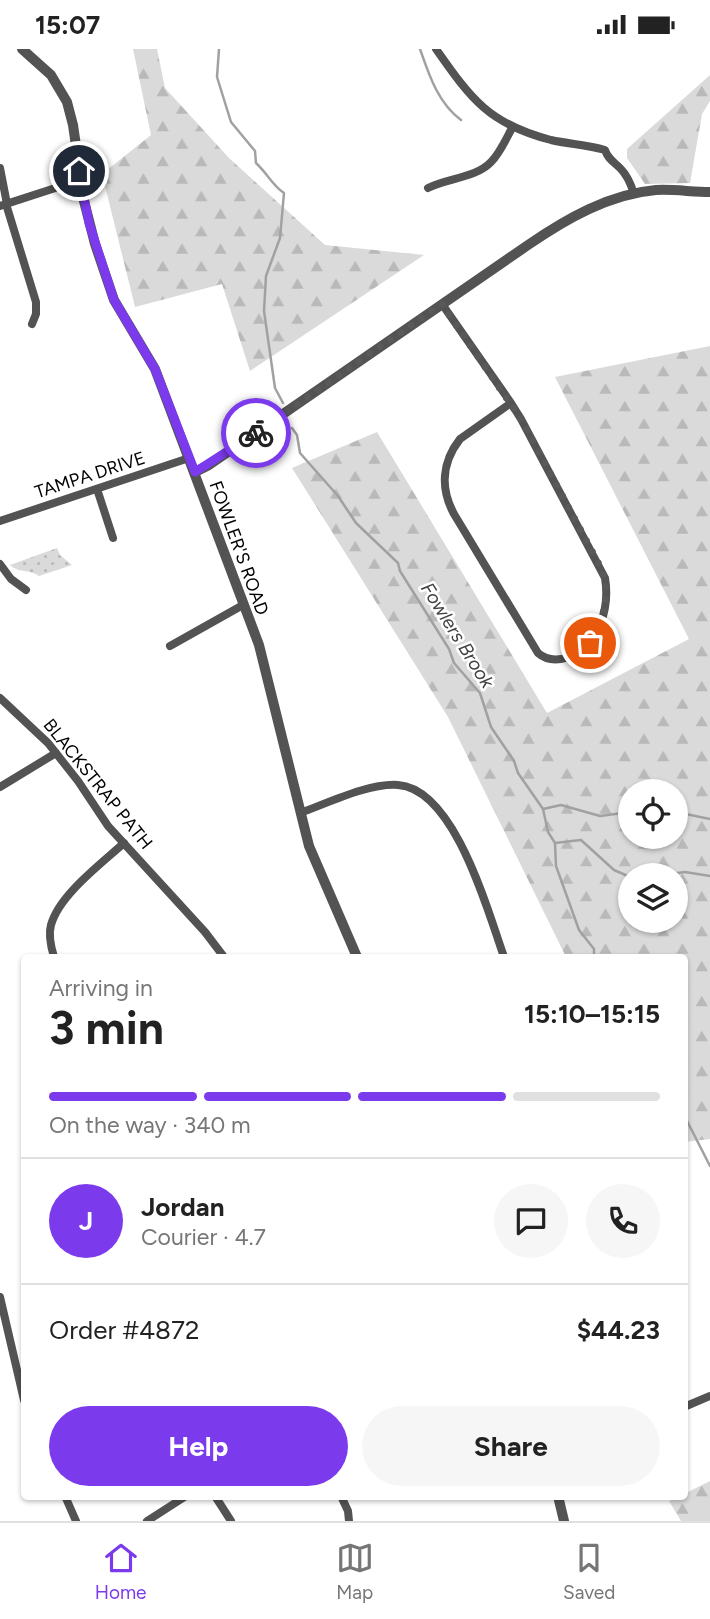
<!DOCTYPE html>
<meta charset="utf-8">
<style>
:root{--surface:#fff;--page:#f6f6f6;--text:#222;--muted:#767676;--line:#e0e0e0;--accent:#7c3aed}
body{margin:0;font-family:Figtree,sans-serif;background:var(--page);color:var(--text);height:100vh;display:flex;flex-direction:column;font-size:26px;white-space:nowrap}
*{box-sizing:border-box;margin:0}
p{font-size:23px;color:var(--muted)}
.icon{flex:none;width:38px;height:38px;fill:none;stroke:currentColor;stroke-width:2;stroke-linecap:round;stroke-linejoin:round}
.map{position:relative;flex:1;overflow:hidden}
.drawer{position:absolute;left:21px;top:905px;width:667px;height:546px;display:flex;flex-direction:column;background:var(--surface);border-radius:7px;box-shadow:0 2px 5px #0004}
.drawer>*{flex:none}
.tools{position:absolute;left:618px;top:730px;display:grid;gap:14px}
.tools a{display:grid;place-items:center;width:70px;height:70px;border-radius:50%;background:var(--surface);box-shadow:0 2px 5px #0004;font-size:35px}
.pin{position:absolute;display:grid;place-items:center;width:60px;height:60px;color:#fff;margin:-30px;border:4px solid #fff;border-radius:50%;box-shadow:0 2px 7px #0007}
.courier{position:absolute;display:grid;place-items:center;width:70px;height:70px;margin:-35px;border:5px solid #7c3aed;border-radius:50%;background:#fff;color:#222;box-shadow:0 2px 9px #0007}
.summary em{font-style:normal;font-weight:700}
.summary div{display:flex;flex-direction:column-reverse}
.summary{display:flex;align-items:center;justify-content:space-between;height:119px;padding:0 28px}
h1{font-size:46px;font-weight:700;line-height:52px}
.bar{display:grid;grid-template-columns:repeat(4,1fr);gap:10px 7px;align-content:center;height:84px;padding:0 28px}
.bar i{height:9px;border-radius:5px;background:var(--line)}
.bar .on{background:var(--accent)}
.bar p{grid-column:span 4}
.line{display:flex;align-items:center;gap:18px;padding:0 28px;border-top:2px solid var(--line)}
.line div{flex:1}
.round{display:grid;place-items:center;flex:none;width:74px;height:74px;border-radius:37px;background:var(--page)}
.cta{display:flex;gap:14px;margin-top:auto;padding:14px 28px}
.cta a{flex:1;height:80px;border-radius:42px;background:var(--accent);color:#fff;font-size:28px;font-weight:700;line-height:80px;text-align:center}
.cta a+a{background:var(--page);color:var(--text)}
.status{display:flex;justify-content:space-between;align-items:center;height:49px;padding:0 35px;background:var(--surface);direction:ltr}
.status svg{height:19px;fill:currentColor}
.tabs{display:flex;justify-content:space-around;align-items:center;height:98px;border-top:2px solid var(--line);background:var(--surface);font-size:19px;color:var(--muted)}
.tabs a{display:grid;justify-items:center;gap:4px}
.tabs .on{color:var(--accent)}
.map>svg:first-child{display:block}
.forest{fill:url(#forest-firs);fill-rule:evenodd}
.park{fill:url(#park-dots)}
.lines{fill:none;stroke-linecap:round;stroke-linejoin:round}
.stream{stroke:#a1a1a1;stroke-width:2.5}
.minor{stroke:#535353;stroke-width:8}
.tertiary{stroke:#535353;stroke-width:10}
.done{stroke:#595959;stroke-width:7;stroke-dasharray:0 12.6}
.route{stroke:#7c3aed;stroke-width:9}
.labels{text-anchor:middle;stroke-width:5;stroke-linejoin:round;paint-order:stroke}
.street-label{font-size:18px;fill:#000;stroke:#fff}
.water-label{font-size:19px;font-style:italic;fill:#424242;stroke:#fff}
</style>
<div class="status"><b>15:07</b><svg viewBox="0 0 49 12"><path d="M0 12V9h3v3zM5 12V6h3v6zM10 12V3h3v9zM15 12V0h3v12zM26 1h20v11H26zM47 4h2v5h-2z"/></svg></div>
<div class="map">
<svg width="710" height="1472" viewBox="0 0 710 1472">
<defs>
<pattern id="forest-firs" width="22" height="20" patternUnits="userSpaceOnUse" patternTransform="scale(1.75)"><rect width="22" height="20" fill="#dadada"/><path d="M5 1l3.5 6h-7zM16 11l3.5 6h-7z" fill="#b9b9b9"/></pattern>
<pattern id="park-dots" width="8" height="8" patternUnits="userSpaceOnUse" patternTransform="scale(1.75)"><rect width="8" height="8" fill="#dadada"/><path d="M2 2h.1M6 6h.1" fill="none" stroke="#b9b9b9" stroke-width="1.8" stroke-linecap="round"/></pattern>
</defs>
<rect width="100%" height="100%" fill="#fff"/>
<g class="forest">
<polygon points="133,0 157,0 165,39 229,109 325,196 424,206 250,322 222,235 135,258 102,125 151,86"/>
<polygon points="710,26 710,52 702,65 690,134 645,135 627,109 627,100"/>
<path d="M710 297V1090L684 1093V908H566L448 668 292 419 377 383 547 664 689 590 555 328ZM676 742V788H630V742ZM676 826V872H630V826Z"/>
<polygon points="710,1432 710,1472 681,1472 669,1452 684,1447 684,1445"/>
</g>
<path class="park" d="M57 499 60 506 72 516 39 527C29 520 18 524 10 516Z"/>
<g class="lines">
<g class="stream">
<path d="M219 0 217 28 231 73 255 102 256 114C267 124 272 136 284 144L280 189 266 227 264 262 275 339 283 354"/>
<path d="M420 0C429 26 438 54 461 71"/>
<polyline points="292,379 297,386 300,404 338,447 356,474 398,514 400,522 449,600 454,614 480,644 491,678 514,712 518,724 543,760 548,783 555,794 556,817 579,881 594,900 594,908"/>
<polyline points="543,760 561,756 600,767 630,763"/>
<polyline points="676,763 710,770"/>
<polyline points="555,794 581,791 614,821 630,828"/>
<polyline points="664,826 685,823 710,827"/>
<polyline points="684,1066 710,1117"/>
</g>
<g class="minor">
<path d="M436 0C471 50 489 75 551 91 569 95 587 96 605 101 608 110 613 112 620 119 627 126 631 135 634 145"/>
<polyline points="0,119 7,155"/>
<path d="M428 139C447 129 476 129 491 113 500 104 506 90 512 79"/>
<polyline points="6,155 36,253 36,265 32,275"/>
<polyline points="0,157 80,131"/>
<path d="M442 255 511 354 521 370 605 529C610 559 599 597 569 608 557 612 547 612 538 604L454 465C440 439 442 413 460 390L511 354"/>
<polyline points="97,440 113,489"/>
<polyline points="0,472 189,409"/>
<polyline points="0,515 11,530 26,541"/>
<polyline points="170,597 243,556"/>
<polyline points="0,649 48,694 78,732 108,777 205,883 224,908"/>
<polyline points="0,738 56,704"/>
<path d="M300 764C328 754 368 734 398 736 455 740 488 863 504 908"/>
<path d="M54 908C51 898 48 886 51 876 59 846 102 814 124 794"/>
<polyline points="0,1248 24,1351"/>
<polyline points="684,1358 710,1347"/>
<polyline points="65,1447 76,1472"/>
<polyline points="215,1447 231,1472"/>
<polyline points="341,1447 348,1462 349,1472"/>
<polyline points="147,1472 186,1447"/>
</g>
<g class="tertiary">
<polyline points="22,0 51,26 67,53 73,76 84,152 95,195 114,251 155,320 259,596 309,797 357,908"/>
<path d="M195 423 209 416 528 196C566 170 609 145 656 141 674 140 692 143 710 143"/>
<polyline points="558,1447 564,1472"/>
</g>
</g>
<g class="lines">
<path class="done" d="M256 384 442 255 521 370 601 519C611 545 604 570 590 594"/>
<polyline class="route" points="79,122 89,174 114,251 155,320 195,423 256,384"/>
</g>
<g class="labels">
<g class="street-label">
<text transform="translate(90 426) rotate(-18)" y="6">TAMPA DRIVE</text>
<text transform="translate(239 499) rotate(70)" y="6">FOWLER'S ROAD</text>
<text transform="translate(98 735) rotate(51)" y="6">BLACKSTRAP PATH</text>
</g>
<g class="water-label">
<text transform="translate(458 586) rotate(58)" y="7">Fowlers Brook</text>
</g>
</g>
</svg>
<div class="tools">
<a><svg class="icon" aria-label="locate" viewBox="0 0 24 24"><circle cx="12" cy="12" r="6"/><path d="M12 2v4M12 18v4M2 12h4M18 12h4"/></svg></a>
<a><svg class="icon" aria-label="layers" viewBox="0 0 24 24"><path d="M12 4l9 5-9 5-9-5zM3 14l9 5 9-5"/></svg></a>
</div>
<div class="pin" style="left:590px;top:594px;background:#ea580c"><svg class="icon" aria-label="bag" viewBox="0 0 24 24"><path d="M5 8h14l-1 12H6zM9 8a3 3 0 0 1 6 0"/></svg></div>
<div class="pin" style="left:79px;top:122px;background:#1f2937"><svg class="icon" aria-label="home" viewBox="0 0 24 24"><path d="M3 11l9-7 9 7M6 9v11h12V9"/></svg></div>
<div class="courier" style="left:256px;top:384px"><svg class="icon" aria-label="bike" viewBox="0 0 24 24"><circle cx="6" cy="16" r="4"/><circle cx="18" cy="16" r="4"/><path d="M6 16l4-8h5l3 8M10 8l3 8H6M13 5h3"/></svg></div>
<section class="drawer">
<div class="summary"><div><h1>3 min</h1><p>Arriving in</p></div><em>15:10–15:15</em></div>
<div class="bar"><i class="on"></i><i class="on"></i><i class="on"></i><i></i><p>On the way · 340 m</p></div>
<div class="line" style="height:126px"><b class="round" style="background:var(--accent);color:#fff">J</b><div><b>Jordan</b><p>Courier · 4.7</p></div><a class="round"><svg class="icon" aria-label="chat" viewBox="0 0 24 24"><path d="M4 5h16v11H9l-5 4z"/></svg></a><a class="round"><svg class="icon" aria-label="phone" viewBox="0 0 24 24"><path d="M5 4h4l2 5-3 2q2 4 5 5l2-3 5 2v4C11 20 4 13 5 4z"/></svg></a></div>
<div class="line" style="height:91px"><div>Order #4872</div><b>$44.23</b></div>
<div class="cta"><a>Help</a><a>Share</a></div>
</section>
</div>
<nav class="tabs">
<a class="on"><svg class="icon" aria-label="home" viewBox="0 0 24 24"><path d="M3 11l9-7 9 7M6 9v11h12V9"/></svg>Home</a>
<a><svg class="icon" aria-label="map" viewBox="0 0 24 24"><path d="M3 6l6-2 6 2 6-2v14l-6 2-6-2-6 2zM9 4v14M15 6v14"/></svg>Map</a>
<a><svg class="icon" aria-label="saved" viewBox="0 0 24 24"><path d="M7 4h10v16l-5-4-5 4z"/></svg>Saved</a>
</nav>
